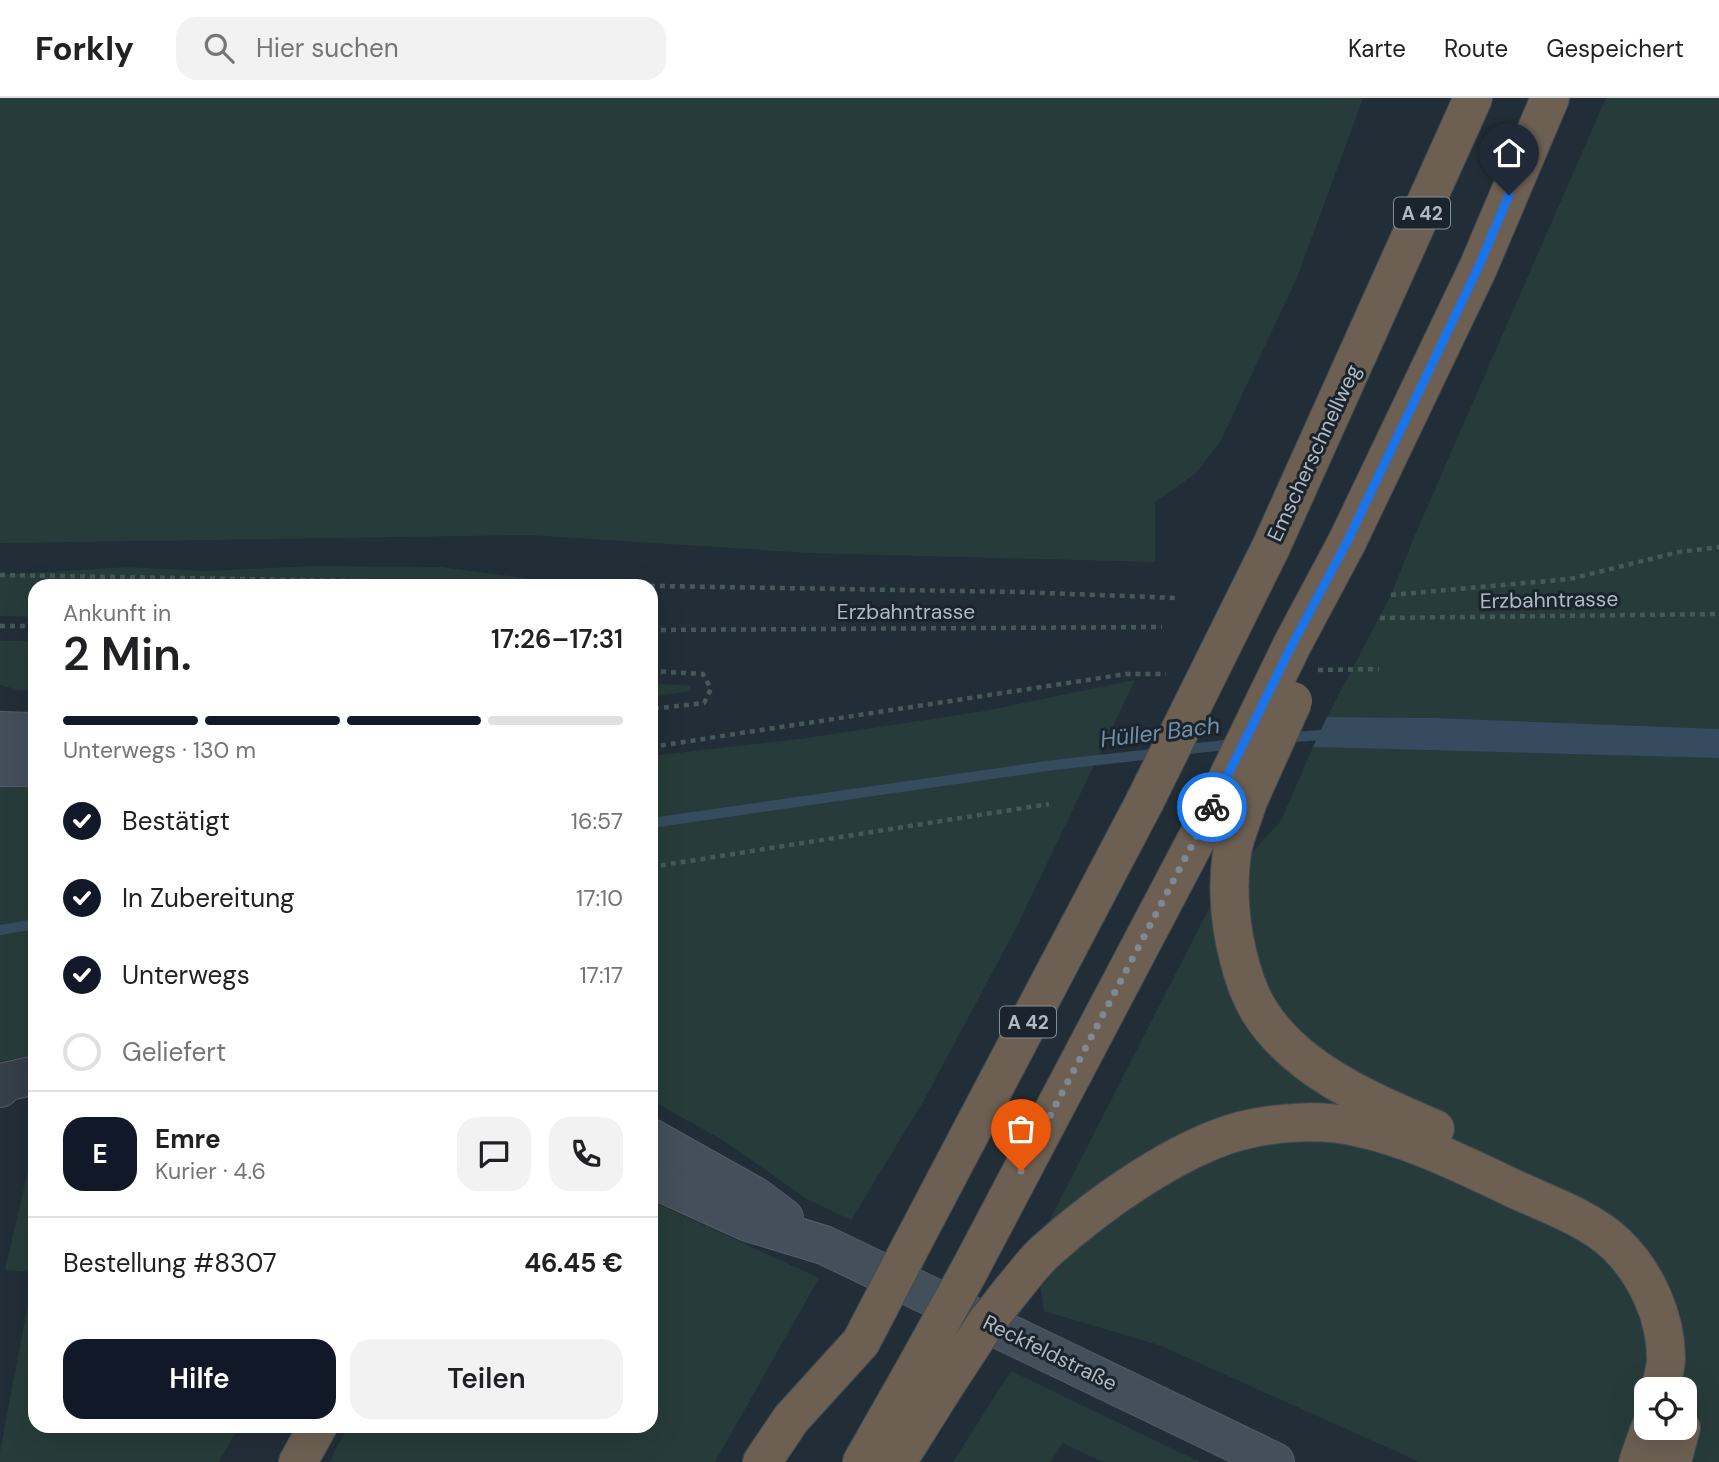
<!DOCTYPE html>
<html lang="de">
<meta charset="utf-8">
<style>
:root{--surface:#fff;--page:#f2f2f2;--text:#202124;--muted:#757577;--line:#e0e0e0;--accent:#111827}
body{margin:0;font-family:"DM Sans",sans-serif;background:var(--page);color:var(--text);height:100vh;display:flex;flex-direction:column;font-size:26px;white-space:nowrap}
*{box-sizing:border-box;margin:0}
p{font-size:23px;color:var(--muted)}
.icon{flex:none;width:38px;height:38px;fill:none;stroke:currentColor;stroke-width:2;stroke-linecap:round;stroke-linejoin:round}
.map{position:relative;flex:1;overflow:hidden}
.drawer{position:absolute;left:28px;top:481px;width:630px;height:854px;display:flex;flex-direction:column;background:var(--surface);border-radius:21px;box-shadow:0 7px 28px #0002}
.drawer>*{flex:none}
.controls{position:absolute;left:1634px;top:1279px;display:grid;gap:14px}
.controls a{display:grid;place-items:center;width:63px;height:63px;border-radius:14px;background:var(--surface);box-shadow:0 7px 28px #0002;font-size:35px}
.pin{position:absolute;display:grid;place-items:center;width:60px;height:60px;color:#fff;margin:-72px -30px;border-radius:50% 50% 50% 0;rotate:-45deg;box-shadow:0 0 7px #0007}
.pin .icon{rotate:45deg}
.courier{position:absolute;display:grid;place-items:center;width:70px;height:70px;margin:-35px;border:5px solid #1a73e8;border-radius:50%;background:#fff;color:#222;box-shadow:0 2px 9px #0007}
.summary em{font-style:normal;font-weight:600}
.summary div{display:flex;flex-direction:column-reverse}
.summary{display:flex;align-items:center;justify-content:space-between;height:119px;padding:0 35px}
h1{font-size:46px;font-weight:600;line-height:52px}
.bar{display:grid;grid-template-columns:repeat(4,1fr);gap:10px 7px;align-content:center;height:84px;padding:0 35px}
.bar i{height:9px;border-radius:5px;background:var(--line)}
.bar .current{background:var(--accent)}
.bar p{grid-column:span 4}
.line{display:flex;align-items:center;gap:18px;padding:0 35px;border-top:2px solid var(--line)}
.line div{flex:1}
.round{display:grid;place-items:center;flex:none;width:74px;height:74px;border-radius:21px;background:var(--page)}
ol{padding:0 35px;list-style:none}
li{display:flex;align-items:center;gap:21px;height:77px}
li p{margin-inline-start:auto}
li .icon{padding:7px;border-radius:50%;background:var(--accent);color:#fff;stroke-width:4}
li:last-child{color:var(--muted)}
li i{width:38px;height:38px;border:4px solid var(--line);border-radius:50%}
.primary-button{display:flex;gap:14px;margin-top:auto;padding:14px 35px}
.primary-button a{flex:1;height:80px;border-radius:21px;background:var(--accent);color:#fff;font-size:28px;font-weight:600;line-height:80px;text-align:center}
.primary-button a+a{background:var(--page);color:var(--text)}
header{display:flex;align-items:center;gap:42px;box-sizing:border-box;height:98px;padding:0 35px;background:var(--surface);border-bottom:2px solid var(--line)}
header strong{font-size:33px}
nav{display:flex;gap:38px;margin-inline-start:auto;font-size:24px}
.search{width:490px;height:63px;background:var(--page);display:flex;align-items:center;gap:18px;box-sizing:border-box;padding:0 24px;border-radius:21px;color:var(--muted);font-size:26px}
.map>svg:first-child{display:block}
.green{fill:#273c3a;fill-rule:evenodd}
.water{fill:#364c5e}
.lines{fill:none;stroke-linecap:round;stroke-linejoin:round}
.stream{stroke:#364c5e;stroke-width:10}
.street-casing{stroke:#535d65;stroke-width:40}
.secondary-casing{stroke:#535d65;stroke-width:40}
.highway-casing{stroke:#404a52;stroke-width:40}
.path{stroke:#455959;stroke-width:4.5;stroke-dasharray:5 5;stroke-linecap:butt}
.street{stroke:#353f48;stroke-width:38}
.secondary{stroke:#434f5b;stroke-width:38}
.highway{stroke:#6d6053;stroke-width:38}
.highway-bridge-casing{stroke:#404a52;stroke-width:40;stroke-linecap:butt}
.highway-bridge{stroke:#6d6053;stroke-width:38}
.done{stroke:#7e8993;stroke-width:7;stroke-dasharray:0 12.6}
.route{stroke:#1a73e8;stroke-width:9}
.labels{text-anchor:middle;stroke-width:6;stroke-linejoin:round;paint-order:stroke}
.shield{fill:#1b242c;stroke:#838d96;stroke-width:2}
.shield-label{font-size:19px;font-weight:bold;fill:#b0bac4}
.street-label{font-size:21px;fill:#b0bac4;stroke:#1b242c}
.water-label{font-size:23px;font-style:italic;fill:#718fa7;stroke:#1b242c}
</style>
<header>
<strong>Forkly</strong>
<div class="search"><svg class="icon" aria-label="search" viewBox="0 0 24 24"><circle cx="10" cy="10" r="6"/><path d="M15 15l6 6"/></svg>Hier suchen</div>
<nav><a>Karte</a><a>Route</a><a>Gespeichert</a></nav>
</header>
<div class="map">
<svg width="1719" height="1364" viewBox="0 0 1719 1364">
<rect width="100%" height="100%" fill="#222e37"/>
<g class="green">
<polygon points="0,0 1363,0 1298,177 1220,344 1195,376 1155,404 1155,464 810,455 529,437 0,445"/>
<polygon points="1606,0 1719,0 1719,631 1435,620 1327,619 1391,497 1415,437"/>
<polygon points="314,468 440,469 588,488 35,488 35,519 0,518 0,477 127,469 204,473"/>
<polygon points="0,543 35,543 35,592 19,592 0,587"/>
<polygon points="1135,582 1015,832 924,1002 851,1122 807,1101 721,1041 651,1002 651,658 800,641 985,613"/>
<polygon points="651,585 690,588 690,593 651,599"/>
<path d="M1313 649 1719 660V1364H1420L1159 1247 1044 1213 1035 1151 1219 791 1281 723ZM1647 1292H1685V1330H1647Z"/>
<polygon points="35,682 35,957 0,963 0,683"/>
<polygon points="35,1042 35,1328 239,1328 219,1364 0,1364 0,1354 34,1174 5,1172"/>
<polygon points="651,1103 819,1180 715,1364 329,1364 348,1328 651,1328"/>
<polygon points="1011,1273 1200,1364 1102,1364 1063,1345 1050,1364 953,1364"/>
</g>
<polygon class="water" points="1327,619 1435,620 1719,631 1719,660 1313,649"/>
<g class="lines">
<g class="stream">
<polyline points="1285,640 1331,636"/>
<polyline points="1180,652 1234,646"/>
<polyline points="651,725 1054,667 1161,655"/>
<polyline points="0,832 35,826"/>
</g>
<g class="street-casing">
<polyline id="street" points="0,990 5,984 35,977"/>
</g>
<g class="secondary-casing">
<g id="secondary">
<polyline points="0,633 35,634"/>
<polyline points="0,669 35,669"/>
<polyline points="651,1040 756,1099 784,1120"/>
<polyline points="651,1080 748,1124 824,1147 1275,1364"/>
</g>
</g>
<g class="highway-casing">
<g id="highway">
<polyline points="1347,444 1478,170 1550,0"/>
<polyline points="1271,449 1473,0"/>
<path d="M1248 703C1243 720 1235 737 1232 754 1228 782 1229 811 1234 839 1239 865 1246 892 1260 914 1298 974 1373 1004 1435 1031"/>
<polyline points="913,1144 1144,705"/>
<polyline points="970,1171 1215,706"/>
<path d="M1012 1192C1023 1179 1034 1163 1047 1152 1097 1107 1175 1051 1240 1033 1276 1024 1320 1021 1356 1029 1411 1040 1468 1069 1519 1093 1550 1107 1591 1122 1616 1146 1646 1175 1666 1219 1666 1260 1666 1270 1662 1281 1661 1292"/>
<polyline points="298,1364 318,1328"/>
<polyline points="762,1364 791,1321 861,1244"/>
<polyline points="862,1364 916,1269"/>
<polyline points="897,1364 948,1283"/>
<polyline points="1638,1364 1650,1330"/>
<polyline points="1672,1364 1681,1330"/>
</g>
</g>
<g class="path">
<polyline points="0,477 1019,494 1176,500"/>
<polyline points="1391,497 1570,481 1679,454 1719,449"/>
<polyline points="1380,520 1719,516"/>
<polyline points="0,528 35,528"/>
<polyline points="651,532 1162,529"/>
<polyline points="1318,572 1379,571"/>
<polyline points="651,573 703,576 711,591 704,605 651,611"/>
<polyline points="651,649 1126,576 1166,576"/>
<polyline points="651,769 1049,706"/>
</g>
<use href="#street" class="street"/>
<use href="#secondary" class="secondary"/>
<use href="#highway" class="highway"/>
<g class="highway-bridge-casing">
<g id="highway-bridge">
<polyline points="1248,703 1293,603"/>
<polyline points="1144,705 1271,449"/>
<polyline points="1215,706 1292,547 1347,444"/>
<polyline points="861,1244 913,1144"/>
<polyline points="916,1269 970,1171"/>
<polyline points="948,1283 986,1225 1012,1192"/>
</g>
</g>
<use href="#highway-bridge" class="highway-bridge"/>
</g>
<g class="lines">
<polyline class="done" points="1021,1073 1212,709"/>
<polyline class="route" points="1212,709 1292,547 1347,444 1478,170 1509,97"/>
</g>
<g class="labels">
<g class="shield">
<rect x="1394" y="99.5" width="56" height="31" rx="5"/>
<rect x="1000" y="908.5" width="56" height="31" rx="5"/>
</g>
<g class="shield-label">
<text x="1422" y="122">A 42</text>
<text x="1028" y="931">A 42</text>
</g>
<g class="street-label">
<text transform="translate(1314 355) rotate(-65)" y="7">Emscherschnellweg</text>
<text transform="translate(1549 502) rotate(-1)" y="7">Erzbahntrasse</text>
<text x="906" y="521">Erzbahntrasse</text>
<text transform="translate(1050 1255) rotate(26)" y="7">Reckfeldstraße</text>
</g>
<g class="water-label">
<text transform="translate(1160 634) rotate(-7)" y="8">Hüller Bach</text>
</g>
</g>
</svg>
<div class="controls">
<a><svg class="icon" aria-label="locate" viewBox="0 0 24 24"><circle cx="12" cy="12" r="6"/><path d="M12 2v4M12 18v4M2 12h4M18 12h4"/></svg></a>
</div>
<div class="pin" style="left:1021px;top:1073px;background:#ea580c"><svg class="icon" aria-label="bag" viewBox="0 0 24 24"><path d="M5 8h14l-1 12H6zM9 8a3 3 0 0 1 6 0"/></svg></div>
<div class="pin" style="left:1509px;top:97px;background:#1f2937"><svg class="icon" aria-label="home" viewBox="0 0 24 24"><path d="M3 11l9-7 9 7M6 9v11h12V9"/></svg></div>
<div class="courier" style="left:1212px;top:709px"><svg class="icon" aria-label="bike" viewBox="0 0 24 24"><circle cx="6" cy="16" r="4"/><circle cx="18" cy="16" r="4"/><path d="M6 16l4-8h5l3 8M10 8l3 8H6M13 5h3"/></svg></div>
<section class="drawer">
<div class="summary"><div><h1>2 Min.</h1><p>Ankunft in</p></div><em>17:26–17:31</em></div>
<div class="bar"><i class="current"></i><i class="current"></i><i class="current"></i><i></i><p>Unterwegs · 130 m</p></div>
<ol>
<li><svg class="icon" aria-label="check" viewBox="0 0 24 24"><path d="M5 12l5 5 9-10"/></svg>Bestätigt<p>16:57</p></li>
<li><svg class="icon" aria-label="check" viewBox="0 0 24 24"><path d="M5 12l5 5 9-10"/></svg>In Zubereitung<p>17:10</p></li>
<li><svg class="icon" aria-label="check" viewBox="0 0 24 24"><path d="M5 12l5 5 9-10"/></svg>Unterwegs<p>17:17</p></li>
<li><i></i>Geliefert</li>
</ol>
<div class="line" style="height:126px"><b class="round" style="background:var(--accent);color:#fff">E</b><div><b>Emre</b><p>Kurier · 4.6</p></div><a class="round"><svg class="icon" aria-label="chat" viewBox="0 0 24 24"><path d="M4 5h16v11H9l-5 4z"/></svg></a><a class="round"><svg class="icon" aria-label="phone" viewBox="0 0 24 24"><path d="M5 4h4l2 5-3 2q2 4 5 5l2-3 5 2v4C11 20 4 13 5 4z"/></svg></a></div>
<div class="line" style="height:91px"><div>Bestellung #8307</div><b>46.45 €</b></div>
<div class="primary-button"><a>Hilfe</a><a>Teilen</a></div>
</section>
</div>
